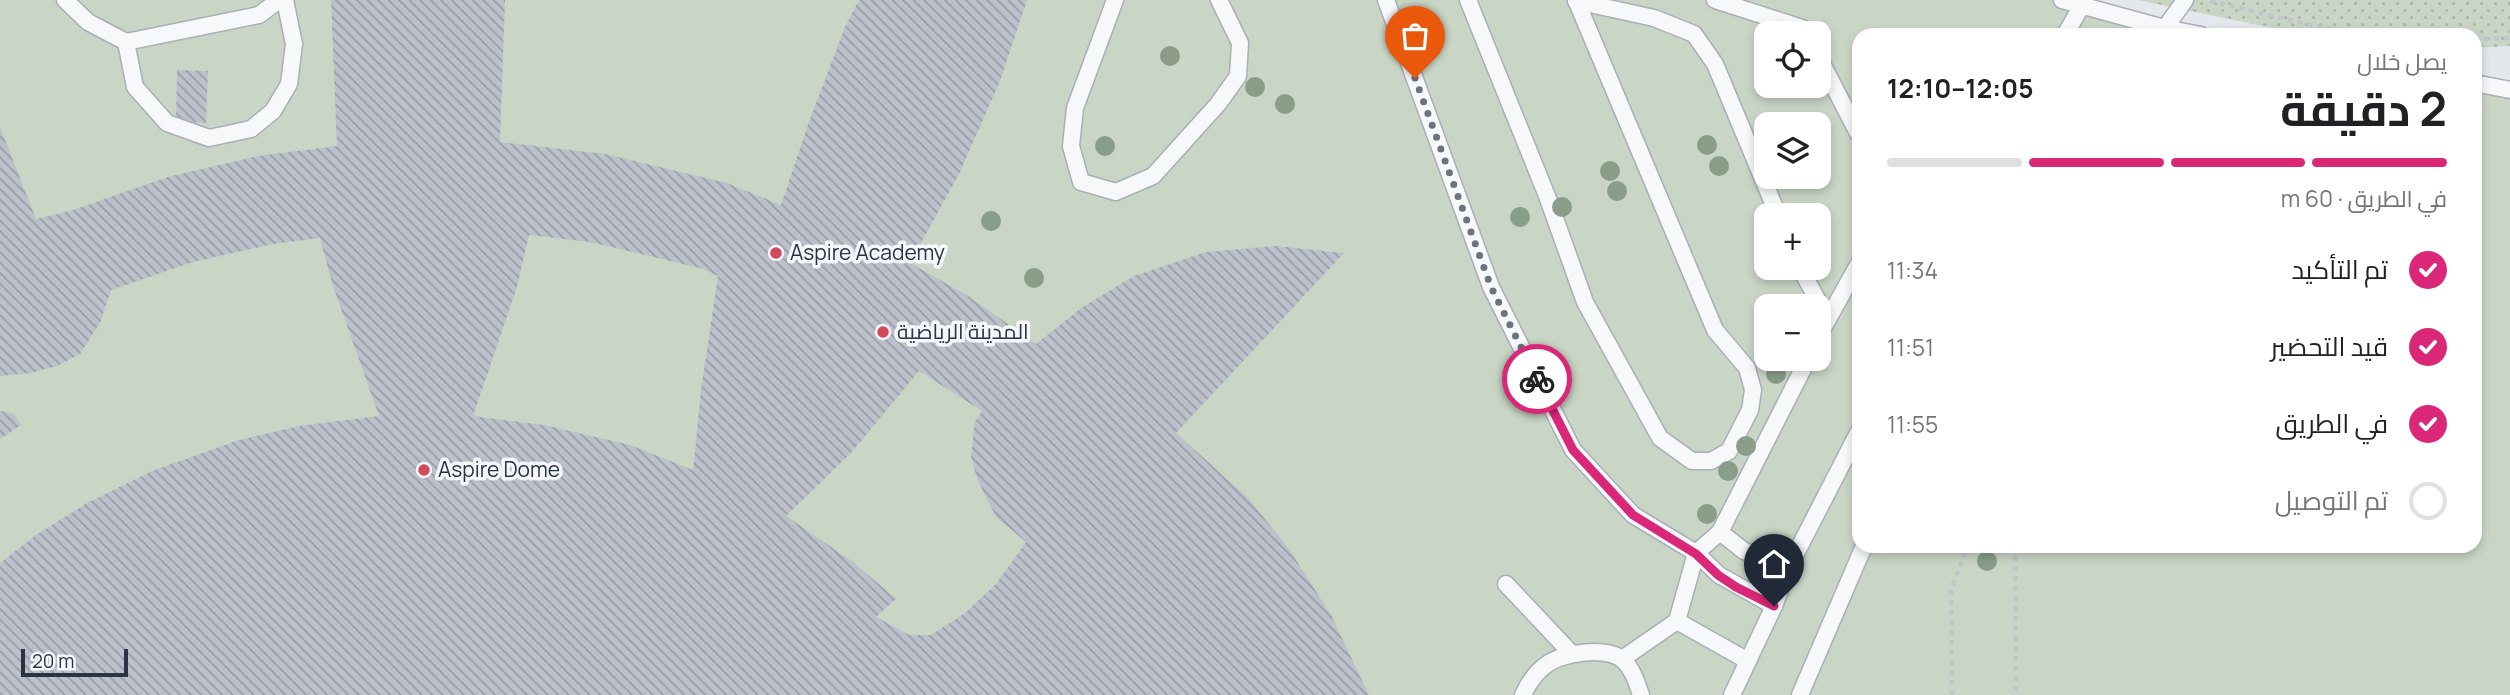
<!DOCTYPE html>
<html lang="ar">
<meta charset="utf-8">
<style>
:root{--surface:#fff;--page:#f6f6f6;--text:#202124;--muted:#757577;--line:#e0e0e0;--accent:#db2777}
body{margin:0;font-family:Manrope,Cairo,sans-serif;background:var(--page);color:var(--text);direction:rtl;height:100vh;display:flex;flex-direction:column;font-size:26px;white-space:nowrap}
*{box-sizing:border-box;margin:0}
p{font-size:23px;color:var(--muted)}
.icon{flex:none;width:38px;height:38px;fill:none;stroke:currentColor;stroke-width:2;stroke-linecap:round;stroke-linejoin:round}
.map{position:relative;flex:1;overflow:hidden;direction:ltr}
.sheet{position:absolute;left:1852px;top:28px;width:630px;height:525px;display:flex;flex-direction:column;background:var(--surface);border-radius:21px;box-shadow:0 4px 10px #0003;direction:rtl}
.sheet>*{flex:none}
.buttons{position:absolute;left:1754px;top:21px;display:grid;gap:14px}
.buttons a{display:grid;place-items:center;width:77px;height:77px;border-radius:14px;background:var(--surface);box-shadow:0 4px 10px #0003;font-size:35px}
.scale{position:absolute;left:21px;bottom:18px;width:107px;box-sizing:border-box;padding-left:7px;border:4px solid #2b3445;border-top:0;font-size:19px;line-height:24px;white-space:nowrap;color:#2b3445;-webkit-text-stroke:5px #f4f6f9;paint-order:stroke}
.pin{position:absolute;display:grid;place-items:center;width:60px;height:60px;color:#fff;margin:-72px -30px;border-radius:50% 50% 50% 0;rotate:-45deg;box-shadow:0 0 7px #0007}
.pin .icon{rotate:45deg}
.courier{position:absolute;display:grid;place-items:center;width:70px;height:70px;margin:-35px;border:5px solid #db2777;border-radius:50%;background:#fff;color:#222;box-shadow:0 2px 9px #0007}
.head em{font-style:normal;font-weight:700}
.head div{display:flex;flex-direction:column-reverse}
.head{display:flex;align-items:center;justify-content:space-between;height:119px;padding:0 35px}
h1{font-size:46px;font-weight:700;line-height:52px}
.bar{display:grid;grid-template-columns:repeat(4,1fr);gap:10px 7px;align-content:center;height:84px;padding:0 35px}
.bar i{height:9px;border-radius:5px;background:var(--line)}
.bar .selected{background:var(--accent)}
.bar p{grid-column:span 4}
ol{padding:0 35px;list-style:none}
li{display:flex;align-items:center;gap:21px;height:77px}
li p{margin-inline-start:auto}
li .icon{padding:7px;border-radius:50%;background:var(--accent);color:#fff;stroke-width:4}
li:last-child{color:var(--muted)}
li i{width:38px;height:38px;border:4px solid var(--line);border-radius:50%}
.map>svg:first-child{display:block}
.grass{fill:url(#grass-dots)}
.garden{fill:#c9d6c5;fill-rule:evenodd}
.building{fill:url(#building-back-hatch);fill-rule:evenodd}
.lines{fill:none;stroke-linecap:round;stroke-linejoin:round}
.service-casing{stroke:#a9aeb7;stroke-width:19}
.path{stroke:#c2c5cb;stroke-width:4.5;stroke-dasharray:5 5;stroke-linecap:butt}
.service{stroke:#f7f8fa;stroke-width:16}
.tree{fill:#899d89}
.done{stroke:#6c737f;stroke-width:7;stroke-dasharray:0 12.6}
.route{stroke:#db2777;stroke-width:9}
.poi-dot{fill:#d1495b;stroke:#f4f6f9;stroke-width:2.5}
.labels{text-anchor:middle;stroke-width:7;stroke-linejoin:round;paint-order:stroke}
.poi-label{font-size:21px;fill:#2b3445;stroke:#f4f6f9;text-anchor:start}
</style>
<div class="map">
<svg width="2510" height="695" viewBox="0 0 2510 695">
<defs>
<pattern id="grass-dots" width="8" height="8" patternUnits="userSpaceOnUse" patternTransform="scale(1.75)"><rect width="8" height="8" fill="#c9d6c5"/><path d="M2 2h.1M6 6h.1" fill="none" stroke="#adb8ab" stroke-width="1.8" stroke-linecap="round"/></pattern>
<pattern id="building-back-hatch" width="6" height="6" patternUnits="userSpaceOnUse" patternTransform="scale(1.75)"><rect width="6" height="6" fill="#bbc0ca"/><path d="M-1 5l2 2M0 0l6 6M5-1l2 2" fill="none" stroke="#989da6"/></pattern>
</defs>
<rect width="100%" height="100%" fill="#e4e7ec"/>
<polygon class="grass" points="2138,0 2510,0 2510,46 2475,48 2474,35 2306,35"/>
<path class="garden" d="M0 0H2062L2201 35H1858V546H2474L2475 83 2510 90V695H0ZM1766 33H1818V86H1766ZM1766 124H1818V177H1766ZM1766 215H1818V268H1766ZM1766 306H1818V359H1766Z"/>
<g class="building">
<path d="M331 0H505L500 142 605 154 727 183 781 205 809 122 845 27 859 0H1027L1000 81 959 174 910 263 968 296 1036 344 1081 308 1134 276 1206 252 1276 246 1344 253 1176 433 1249 499 1289 549 1331 615 1369 695H0V563L36 535 87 503 152 471 239 440 299 426 379 416 333 286 320 238 273 244 193 262 111 290 100 323 80 354 57 366 31 373 0 376V127L36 219 70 211 168 177 258 156 337 146ZM529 235 590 242 700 268 718 276 701 390 693 470 630 445 544 425 473 416 517 287ZM919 371 982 411 975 422 971 456 977 479 996 517 1026 542 996 584 965 613 931 635H909L876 617 896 599 853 562 786 516 851 453Z"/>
<polygon points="177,70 208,71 206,123 176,121"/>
<polygon points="0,411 14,414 21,425 0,439"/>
</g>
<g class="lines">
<g class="service-casing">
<g id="service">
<polyline points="65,0 88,22 126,42 259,15 279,0"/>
<polyline points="1115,0 1075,108 1071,146 1081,182 1116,192 1153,176 1218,104 1238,76 1240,43 1219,0"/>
<polyline points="1386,0 1491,287 1573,450 1633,515 1696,553 1720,532"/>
<polyline points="1468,0 1547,196 1585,302 1660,438 1692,461 1711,461 1729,451 1750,410 1753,390 1747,368 1715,330 1576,0"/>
<polyline points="1715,0 1802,28 1804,33"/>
<polyline points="2062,0 2164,28 2201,35"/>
<polyline points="1576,1 1654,18 1694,34 1715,64 1778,215"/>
<polyline points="2065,35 2085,0"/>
<polyline points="2160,35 2185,0"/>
<polyline points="126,42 135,87 167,123 209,138 251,129 273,111 289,84 294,44 285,0"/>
<polyline points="1818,56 1858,133"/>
<polyline points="2474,83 2510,90"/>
<polyline points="1800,268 1827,317"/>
<polyline points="1818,337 1858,265"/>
<polyline points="1789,567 1744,551 1720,532 1808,359"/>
<polyline points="1506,584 1572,654"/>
<polyline points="1622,659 1677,621"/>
<polyline points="1748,661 1677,621 1696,553 1719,575 1774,606"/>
<path d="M1523 695C1528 684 1536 672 1546 665 1562 652 1608 646 1624 661 1633 670 1637 683 1641 695"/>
<polyline points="1732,695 1774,606 1789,567 1858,433"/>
<polyline points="1800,695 1864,546"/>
</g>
</g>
<g class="path">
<polyline points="2210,1 2353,35"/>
<polyline points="2474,39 2510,38"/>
<polyline points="2015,546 2016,695"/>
<polyline points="1952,695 1951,590 1968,546"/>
</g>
<use href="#service" class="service"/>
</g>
<g class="tree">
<circle cx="1170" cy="56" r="10"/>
<circle cx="1255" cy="87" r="10"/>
<circle cx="1285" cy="104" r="10"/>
<circle cx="1707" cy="145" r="10"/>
<circle cx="1105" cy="146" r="10"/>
<circle cx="1719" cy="166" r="10"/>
<circle cx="1610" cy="171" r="10"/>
<circle cx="1617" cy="191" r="10"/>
<circle cx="1562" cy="207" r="10"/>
<circle cx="1520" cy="217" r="10"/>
<circle cx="991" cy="221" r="10"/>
<circle cx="1034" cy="278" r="10"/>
<circle cx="1776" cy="374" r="10"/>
<circle cx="1746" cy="446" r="10"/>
<circle cx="1728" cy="471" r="10"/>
<circle cx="1707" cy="514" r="10"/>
<circle cx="1987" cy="561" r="10"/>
</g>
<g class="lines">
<polyline class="done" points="1415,78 1491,287 1537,379"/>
<polyline class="route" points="1537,379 1573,450 1633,515 1696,554 1718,575 1736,587 1774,606"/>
</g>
<g class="poi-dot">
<circle cx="776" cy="253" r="7"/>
<circle cx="883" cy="332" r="7"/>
<circle cx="424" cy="470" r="7"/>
</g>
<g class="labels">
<g class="poi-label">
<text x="790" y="260">Aspire Academy</text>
<text x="897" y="339">المدينة الرياضية</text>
<text x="438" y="477">Aspire Dome</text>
</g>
</g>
</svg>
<div class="buttons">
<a><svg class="icon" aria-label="locate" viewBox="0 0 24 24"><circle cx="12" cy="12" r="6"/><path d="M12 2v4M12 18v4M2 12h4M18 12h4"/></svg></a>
<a><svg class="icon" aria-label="layers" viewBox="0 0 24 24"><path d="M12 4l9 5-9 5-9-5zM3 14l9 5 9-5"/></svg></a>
<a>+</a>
<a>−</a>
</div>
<div class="scale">20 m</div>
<div class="pin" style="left:1415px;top:78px;background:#ea580c"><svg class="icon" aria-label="bag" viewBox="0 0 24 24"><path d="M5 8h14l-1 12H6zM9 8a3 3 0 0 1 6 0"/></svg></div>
<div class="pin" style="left:1774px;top:606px;background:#1f2937"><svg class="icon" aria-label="home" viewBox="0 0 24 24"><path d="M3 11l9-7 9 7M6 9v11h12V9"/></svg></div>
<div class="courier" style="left:1537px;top:379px"><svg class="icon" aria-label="bike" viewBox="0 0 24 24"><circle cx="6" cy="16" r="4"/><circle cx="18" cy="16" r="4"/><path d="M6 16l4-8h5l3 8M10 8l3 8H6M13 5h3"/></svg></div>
<section class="sheet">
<div class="head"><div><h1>2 دقيقة</h1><p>يصل خلال</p></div><em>12:05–12:10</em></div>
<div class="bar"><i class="selected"></i><i class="selected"></i><i class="selected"></i><i></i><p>في الطريق · 60 m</p></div>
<ol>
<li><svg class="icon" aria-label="check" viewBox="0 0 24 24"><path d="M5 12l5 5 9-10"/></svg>تم التأكيد<p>11:34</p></li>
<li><svg class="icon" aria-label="check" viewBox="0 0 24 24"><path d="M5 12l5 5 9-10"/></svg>قيد التحضير<p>11:51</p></li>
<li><svg class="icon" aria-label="check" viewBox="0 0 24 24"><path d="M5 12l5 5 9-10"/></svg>في الطريق<p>11:55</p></li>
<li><i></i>تم التوصيل</li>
</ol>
</section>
</div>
